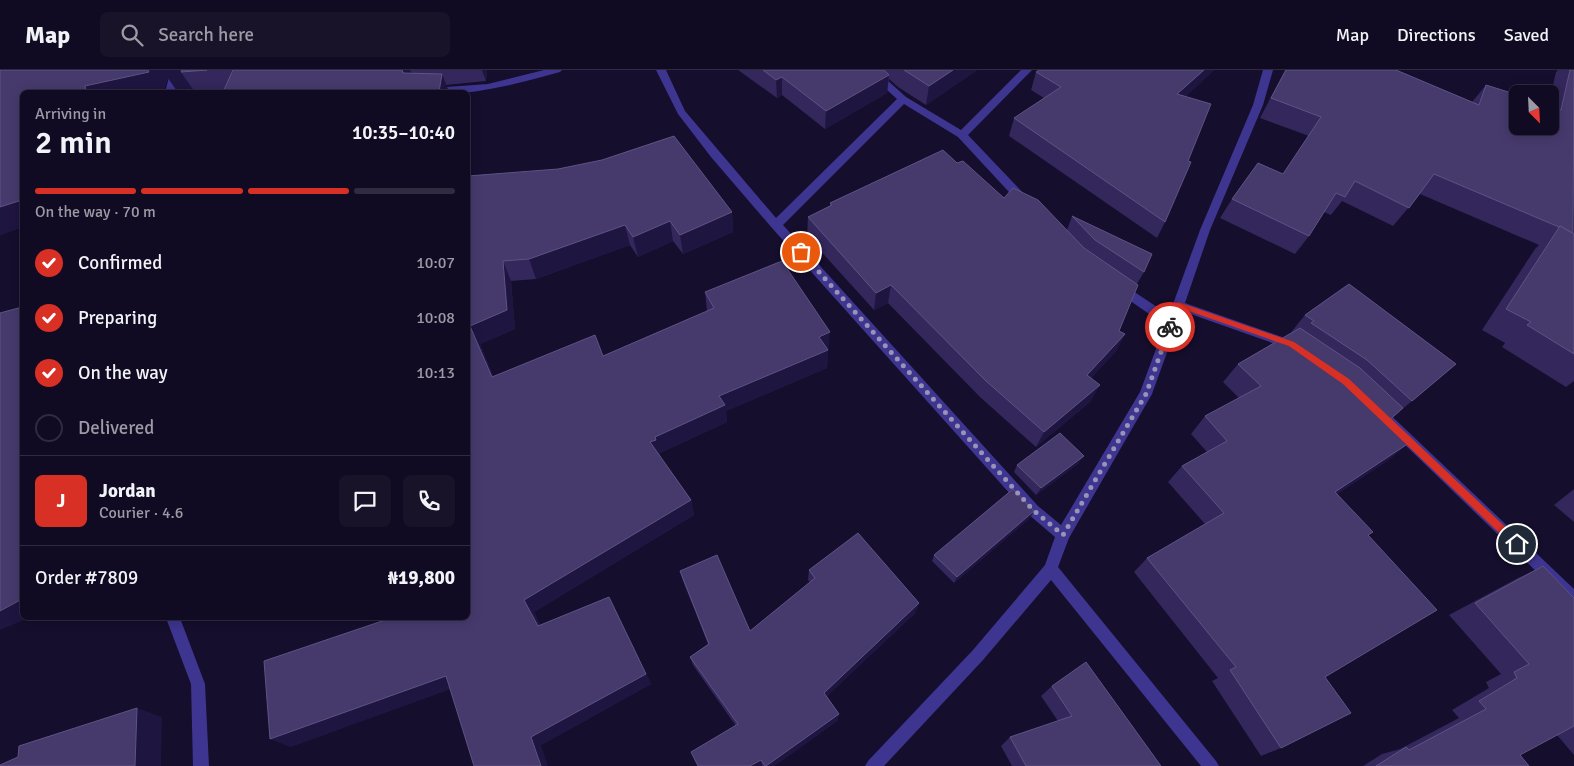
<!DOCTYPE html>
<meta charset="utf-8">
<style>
:root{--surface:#100a22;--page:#19132a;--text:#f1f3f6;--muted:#9c9aa5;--line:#302b40;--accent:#d93025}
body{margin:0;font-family:Signika,sans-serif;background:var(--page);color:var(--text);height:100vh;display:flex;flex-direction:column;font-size:19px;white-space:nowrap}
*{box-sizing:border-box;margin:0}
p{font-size:16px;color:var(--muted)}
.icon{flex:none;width:28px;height:28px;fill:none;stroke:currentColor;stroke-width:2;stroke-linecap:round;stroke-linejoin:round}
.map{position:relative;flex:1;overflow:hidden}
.panel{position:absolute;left:20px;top:20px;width:450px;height:530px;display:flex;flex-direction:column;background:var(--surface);border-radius:8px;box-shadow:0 2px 12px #0003,0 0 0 1px var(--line)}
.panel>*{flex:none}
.needle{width:32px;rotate:156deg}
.buttons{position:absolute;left:1509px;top:15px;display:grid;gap:10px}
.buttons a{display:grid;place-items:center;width:50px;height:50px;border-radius:8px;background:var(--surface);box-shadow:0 2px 12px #0003,0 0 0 1px var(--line);font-size:25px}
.pin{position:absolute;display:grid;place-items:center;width:42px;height:42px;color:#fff;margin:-21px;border:2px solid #fff;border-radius:50%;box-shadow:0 1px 5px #0007}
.courier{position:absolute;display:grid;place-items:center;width:50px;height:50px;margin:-25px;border:4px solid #d93025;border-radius:50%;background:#fff;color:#222;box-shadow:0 1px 6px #0007}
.overview em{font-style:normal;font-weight:600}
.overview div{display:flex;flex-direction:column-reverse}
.overview{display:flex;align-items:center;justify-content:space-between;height:85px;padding:0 15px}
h1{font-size:32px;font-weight:600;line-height:38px}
.bar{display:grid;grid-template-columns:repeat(4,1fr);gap:8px 5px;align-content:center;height:60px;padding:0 15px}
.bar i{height:6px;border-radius:4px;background:var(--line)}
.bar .current{background:var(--accent)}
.bar p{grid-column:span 4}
.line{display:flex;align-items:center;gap:12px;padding:0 15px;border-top:1px solid var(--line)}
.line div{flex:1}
.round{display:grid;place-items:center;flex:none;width:52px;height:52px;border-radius:8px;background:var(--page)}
ol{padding:0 15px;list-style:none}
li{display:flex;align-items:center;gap:15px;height:55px}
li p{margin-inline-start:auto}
li .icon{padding:5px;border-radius:50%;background:var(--accent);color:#fff;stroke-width:4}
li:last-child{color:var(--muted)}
li i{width:28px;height:28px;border:2px solid var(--line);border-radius:50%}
header{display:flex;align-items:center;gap:30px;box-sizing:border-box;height:70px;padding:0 25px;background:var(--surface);border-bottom:1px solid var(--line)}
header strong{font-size:24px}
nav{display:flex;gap:28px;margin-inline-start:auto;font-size:18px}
.search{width:350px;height:45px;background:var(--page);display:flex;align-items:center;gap:12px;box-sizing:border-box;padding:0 18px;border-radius:8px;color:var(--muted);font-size:19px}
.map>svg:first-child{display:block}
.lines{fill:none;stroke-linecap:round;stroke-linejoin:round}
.minor{fill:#3d3590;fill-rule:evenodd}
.wall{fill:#33275b}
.shaded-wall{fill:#1f1541}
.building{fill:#463a6d;stroke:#5e5384}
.route{fill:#d93025}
.done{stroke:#9993b6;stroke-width:5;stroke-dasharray:0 9}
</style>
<header>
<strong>Map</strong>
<div class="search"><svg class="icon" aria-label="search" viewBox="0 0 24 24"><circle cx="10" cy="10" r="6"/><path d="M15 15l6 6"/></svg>Search here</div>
<nav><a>Map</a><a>Directions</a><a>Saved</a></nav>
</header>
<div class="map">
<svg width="1574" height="696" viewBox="0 0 1574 696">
<rect width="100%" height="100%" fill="#150e2d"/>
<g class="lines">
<g class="minor">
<polygon points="171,0 181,0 175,22 165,22"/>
<path d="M544 0H562L560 2C513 15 462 29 413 22L418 19 488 14Z"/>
<polygon points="656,0 666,0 685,41 776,148 897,29 865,0 876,0 906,27 961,60 1021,0 1032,0 968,65 1028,128 1029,131 1028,134 1020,134 958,67 904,34 783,155 1038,436 1061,455 1140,322 1165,255 1116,221 1114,218 1120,214 1124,215 1169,245 1200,160 1253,35 1263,0 1273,0 1263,35 1210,160 1185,233 1299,273 1301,276 1299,279 1295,281 1182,241 1152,324 1069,468 1058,497 1216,691 1219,696 1201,696 1051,510 983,590 884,696 865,696 868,691 973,580 1045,495 1055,467 1028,444 772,158 711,87 678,44"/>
<polygon points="1377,335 1381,336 1574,519 1574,535 1569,533 1373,344 1371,340 1373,336"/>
<polygon points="166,548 180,548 205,614 209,696 193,696 191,614"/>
</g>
</g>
<g class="wall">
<polygon points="0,0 487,0 486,11 446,15 195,22 192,18 177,21 168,8 163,22 22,22 22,157 0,165"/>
<polygon points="738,0 977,0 926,35 898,17 889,9 887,23 825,59 782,25 777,28"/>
<polygon points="1214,0 1185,27 1188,91 1165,152 1157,168 1009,66 1014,48 1044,28 1031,20 1036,2"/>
<polygon points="1285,0 1396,0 1472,32 1486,15 1550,56 1550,28 1556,2 1558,0 1574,0 1573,163 1574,164 1574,311 1566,317 1502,277 1505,273 1482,260 1535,179 1539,175 1420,124 1393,156 1342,131 1331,145 1324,142 1309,166 1295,184 1220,148 1232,129 1283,104 1309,66 1260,48"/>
<polygon points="957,93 1004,128 1067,160 1072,146 1144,202 1137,214 1119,261 1125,264 1116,281 1091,308 1091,331 1036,377 980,327 888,233 874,240 807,166 808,147 830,136 830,133"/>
<polygon points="468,106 732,142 733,162 683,184 673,171 638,187 630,175 536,209 511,211 515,259 480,274 493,306 603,286 707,241 705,222 828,280 828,281 827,298 726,341 727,352 660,383 660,386 691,430 694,445 534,542 540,555 609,527 651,614 541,675 450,619 290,677 468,548"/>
<polygon points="1305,245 1456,294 1386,353 1409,373 1387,391 1337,424 1368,465 1325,607 1281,678 1261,686 1212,611 1218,608 1134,502 1147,488 1205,454 1168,412 1182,396 1207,382 1191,364 1205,346 1239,328 1223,312 1238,294 1292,262 1292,261"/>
<polygon points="1079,393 1036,425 1014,402 1017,395"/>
<polygon points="1574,419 1574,452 1554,435"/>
<polygon points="1030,448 954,513 932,491 934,485"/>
<polygon points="1543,496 1574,528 1574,685 1557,665 1520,685 1529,696 1363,696 1382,684 1400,679 1459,648 1452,640 1489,618 1486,612 1501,604 1449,545 1516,509"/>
<polygon points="809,500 919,533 915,543 827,626 839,644 837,651 774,696 762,696 736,656 693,595 690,587 708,574 683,511 680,501 750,561 810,512 808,510"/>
<polygon points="1052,616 1161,696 1012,696 1001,676 1010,667 1058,651 1041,626"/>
</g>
<g class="shaded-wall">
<polygon points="148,0 187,0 181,2 192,18 177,21 168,8 163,22 164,22 86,22 85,16"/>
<polygon points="402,0 410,0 418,17"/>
<polygon points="482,0 487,0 486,11"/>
<polygon points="953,0 977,0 926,35 929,16"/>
<polygon points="1204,0 1214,0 1169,42 1177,24"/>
<polygon points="442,4 449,22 439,22"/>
<polygon points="889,5 887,23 825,59 826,41"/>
<polygon points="782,7 782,25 777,28 776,10"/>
<polygon points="22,130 22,157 0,165 0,137"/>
<polygon points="732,142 733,162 683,184 680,165"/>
<polygon points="670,151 673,171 638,187 633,167"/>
<polygon points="625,155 630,175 536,209 529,189"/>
<polygon points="503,191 511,211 515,259 480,274 501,324 492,307 470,256"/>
<polygon points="891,215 888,233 874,240 876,223"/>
<polygon points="830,262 827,298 726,341 727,352 660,383 660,386 654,389 650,372 655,367 719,326 819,267"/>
<polygon points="1125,264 1116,281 1079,321 1087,305"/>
<polygon points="1456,294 1438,310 1394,346 1412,331"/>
<polygon points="1100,315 1091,331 1036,377 1044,362"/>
<polygon points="1409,373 1387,391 1315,438 1335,422"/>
<polygon points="1084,386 1079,393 1036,425 1041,418"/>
<polygon points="691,430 694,445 534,542 547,567 538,556 524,530"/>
<polygon points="1034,441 1030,448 954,513 957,507"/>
<polygon points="609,527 651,614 541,675 548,696 541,696 531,667"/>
<polygon points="22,529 22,548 29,548 0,560 0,541"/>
<polygon points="919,533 915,543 823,630 824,623"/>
<polygon points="446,606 459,616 290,677 270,669"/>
<polygon points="137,638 162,647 161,696 135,696"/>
<polygon points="839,644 837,651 774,696 766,696"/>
<polygon points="761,690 762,695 760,696 750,696"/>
</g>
<g class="building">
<polygon points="0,0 148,0 149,2 85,16 86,22 22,22 22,130 0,137"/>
<polygon points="182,0 207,0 181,2"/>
<polygon points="233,0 402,0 403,3 442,4 439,22 223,22"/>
<polygon points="763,0 884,0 889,5 826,41 782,7 776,10"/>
<polygon points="904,0 953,0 929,16"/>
<polygon points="1039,0 1204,0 1177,24 1211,34 1188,91 1191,92 1165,152 1014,48 1061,17 1036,2"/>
<polygon points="1286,0 1396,0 1479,35 1486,15 1518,25 1518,56 1550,56 1550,36 1561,40 1570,0 1574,0 1573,163 1560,156 1559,157 1434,104 1409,138 1355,111 1345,127 1336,123 1309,166 1232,129 1258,93 1283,104 1321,47 1271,28"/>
<polygon points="674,66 732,142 680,165 670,151 633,167 625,155 529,189 503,191 507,240 470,256 492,307 595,265 603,286 714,238 705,222 782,191 830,262 819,267 828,280 719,326 725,335 655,367 656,370 650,372 691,430 524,530 538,556 609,527 646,604 531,667 541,696 474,696 446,606 270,669 264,591 391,548 468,548 468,106 558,99 602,90"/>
<polygon points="943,80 957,93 963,91 1004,128 1013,118 1038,130 1084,178 1138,215 1119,261 1125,264 1087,305 1100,315 1044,362 986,311 891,215 876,223 808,147 832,135 830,133"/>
<polygon points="1072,146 1152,184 1144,202 1095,170"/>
<polygon points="1560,156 1574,164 1574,284 1527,255 1531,252 1506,239"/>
<polygon points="1349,214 1456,294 1412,331 1367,290 1311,253 1314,251 1305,245"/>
<polygon points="22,237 22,529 0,541 0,243"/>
<polygon points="1300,258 1360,298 1403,338 1386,353 1409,373 1335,422 1373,462 1368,465 1437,540 1325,607 1351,643 1281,678 1230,600 1236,597 1147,488 1224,443 1182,396 1227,371 1205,346 1261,316 1238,294"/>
<polygon points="1060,363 1084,386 1041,418 1017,395"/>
<polygon points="1013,419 1034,441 957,507 934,485"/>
<polygon points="858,463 919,533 824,623 839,644 766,696 765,696 761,690 750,696 698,696 691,682 738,654 690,587 709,574 680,501 717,485 750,561 815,508 809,500"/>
<polygon points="1543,496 1574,528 1574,656 1520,685 1529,696 1376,696 1406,677 1409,680 1486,639 1479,631 1517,608 1514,602 1529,594 1475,533"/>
<polygon points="1086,592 1161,696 1026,696 1010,667 1072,646 1052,616"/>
<polygon points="137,638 135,696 0,696 0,695 18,687 19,676"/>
</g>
<polygon class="route" points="1178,232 1294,272 1349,309 1520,471 1520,477 1514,477 1343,314 1289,276 1180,238 1173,259 1167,259 1166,257 1174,235"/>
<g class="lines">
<polyline class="done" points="801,182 1033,440 1063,465 1146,324 1170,257"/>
</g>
</svg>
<div class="buttons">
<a><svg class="needle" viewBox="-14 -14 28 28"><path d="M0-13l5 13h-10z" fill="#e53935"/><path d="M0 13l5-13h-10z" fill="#9c9aa5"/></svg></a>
</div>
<div class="pin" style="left:801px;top:182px;background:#ea580c"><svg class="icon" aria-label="bag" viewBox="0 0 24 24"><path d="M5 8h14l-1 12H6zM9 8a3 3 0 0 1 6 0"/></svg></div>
<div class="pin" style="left:1517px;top:474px;background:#1f2937"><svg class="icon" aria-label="home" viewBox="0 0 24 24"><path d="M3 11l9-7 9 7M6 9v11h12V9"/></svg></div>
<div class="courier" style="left:1170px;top:257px"><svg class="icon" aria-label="bike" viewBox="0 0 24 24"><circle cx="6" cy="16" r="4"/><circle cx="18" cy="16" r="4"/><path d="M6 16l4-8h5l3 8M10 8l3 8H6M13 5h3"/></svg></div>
<section class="panel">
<div class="overview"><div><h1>2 min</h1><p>Arriving in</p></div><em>10:35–10:40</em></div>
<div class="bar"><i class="current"></i><i class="current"></i><i class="current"></i><i></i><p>On the way · 70 m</p></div>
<ol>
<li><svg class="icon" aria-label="check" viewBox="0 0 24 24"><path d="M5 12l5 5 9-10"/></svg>Confirmed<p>10:07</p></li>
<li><svg class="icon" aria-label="check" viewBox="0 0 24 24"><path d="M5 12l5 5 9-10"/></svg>Preparing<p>10:08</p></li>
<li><svg class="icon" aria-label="check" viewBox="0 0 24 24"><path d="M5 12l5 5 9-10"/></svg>On the way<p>10:13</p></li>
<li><i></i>Delivered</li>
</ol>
<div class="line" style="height:90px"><b class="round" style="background:var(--accent);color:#fff">J</b><div><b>Jordan</b><p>Courier · 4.6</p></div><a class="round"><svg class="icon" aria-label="chat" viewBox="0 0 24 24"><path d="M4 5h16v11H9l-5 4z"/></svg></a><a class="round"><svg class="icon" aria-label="phone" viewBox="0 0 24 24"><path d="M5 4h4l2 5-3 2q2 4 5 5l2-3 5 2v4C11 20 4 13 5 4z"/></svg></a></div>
<div class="line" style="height:65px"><div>Order #7809</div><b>₦19,800</b></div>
</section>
</div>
